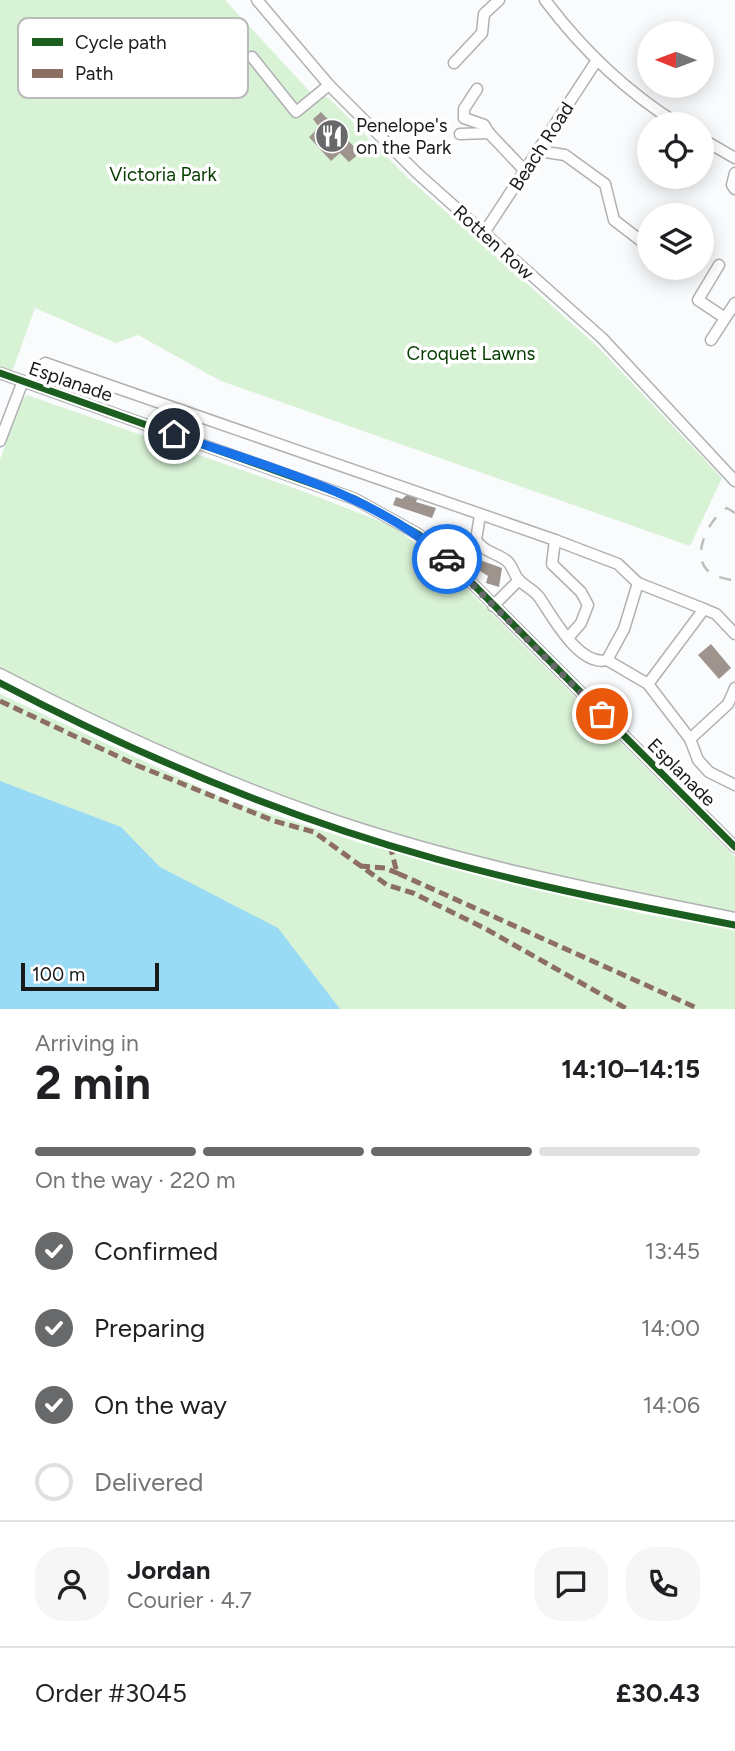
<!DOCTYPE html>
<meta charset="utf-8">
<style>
:root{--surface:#fff;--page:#f6f6f6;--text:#202124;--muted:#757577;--line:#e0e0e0;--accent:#67696a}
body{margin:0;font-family:Figtree,sans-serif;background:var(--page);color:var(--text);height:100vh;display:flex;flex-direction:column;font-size:26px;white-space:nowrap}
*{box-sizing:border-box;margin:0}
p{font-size:23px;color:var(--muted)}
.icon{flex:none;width:38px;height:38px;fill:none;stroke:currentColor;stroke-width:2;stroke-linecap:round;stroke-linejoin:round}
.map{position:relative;height:1009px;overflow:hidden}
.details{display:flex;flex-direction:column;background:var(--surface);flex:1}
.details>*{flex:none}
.needle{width:46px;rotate:271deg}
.buttons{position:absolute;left:637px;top:21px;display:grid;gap:14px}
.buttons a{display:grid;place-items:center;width:77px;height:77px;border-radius:50%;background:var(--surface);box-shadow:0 4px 18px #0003;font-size:35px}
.scale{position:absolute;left:21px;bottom:18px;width:138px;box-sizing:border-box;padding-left:7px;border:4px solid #191a1b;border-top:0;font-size:19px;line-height:24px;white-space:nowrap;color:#191a1b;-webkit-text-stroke:5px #fff;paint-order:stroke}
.pin{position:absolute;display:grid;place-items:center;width:60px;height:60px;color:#fff;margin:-30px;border:4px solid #fff;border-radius:50%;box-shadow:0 2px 7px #0007}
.courier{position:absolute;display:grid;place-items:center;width:70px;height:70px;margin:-35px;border:5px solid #1a73e8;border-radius:50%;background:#fff;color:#222;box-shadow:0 2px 9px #0007}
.head em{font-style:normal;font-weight:700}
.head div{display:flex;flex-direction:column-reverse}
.head{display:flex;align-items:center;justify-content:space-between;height:119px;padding:0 35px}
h1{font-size:46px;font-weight:700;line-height:52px}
.bar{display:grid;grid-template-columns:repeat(4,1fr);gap:10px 7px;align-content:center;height:84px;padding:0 35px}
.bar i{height:9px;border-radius:5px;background:var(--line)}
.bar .active{background:var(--accent)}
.bar p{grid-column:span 4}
.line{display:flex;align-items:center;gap:18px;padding:0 35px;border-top:2px solid var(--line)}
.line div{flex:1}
.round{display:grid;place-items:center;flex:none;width:74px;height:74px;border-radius:28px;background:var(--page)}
ol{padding:0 35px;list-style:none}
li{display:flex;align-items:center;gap:21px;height:77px}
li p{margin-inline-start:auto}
li .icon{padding:7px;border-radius:50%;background:var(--accent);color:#fff;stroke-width:4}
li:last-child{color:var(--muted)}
li i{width:38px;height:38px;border:4px solid var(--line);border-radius:50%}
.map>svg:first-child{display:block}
.green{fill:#d8f2d5}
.water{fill:#99dbf4}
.building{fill:#9f948d}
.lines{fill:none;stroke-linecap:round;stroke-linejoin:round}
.minor-casing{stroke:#b0b1b2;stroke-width:13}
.minor{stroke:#fefeff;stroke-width:10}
.rail{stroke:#bdbebe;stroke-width:2.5;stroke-dasharray:12 12;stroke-linecap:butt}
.quiet{stroke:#8d6e63;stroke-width:5;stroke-dasharray:10 5;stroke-linecap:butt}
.cycleway-casing{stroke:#fff;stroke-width:11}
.cycleway{stroke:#1b5e20;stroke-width:7}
.done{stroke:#67696a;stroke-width:7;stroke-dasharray:0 12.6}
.route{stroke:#1a73e8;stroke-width:9}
.labels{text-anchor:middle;stroke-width:7;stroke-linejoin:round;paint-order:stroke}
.poi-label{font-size:19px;fill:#191a1b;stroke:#fff;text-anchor:start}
.street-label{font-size:19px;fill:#191a1b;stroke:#fff}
.park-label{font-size:19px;fill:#053c00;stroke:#fff}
.key{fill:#fff;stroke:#bababb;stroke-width:2}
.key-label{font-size:19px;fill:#191a1b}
</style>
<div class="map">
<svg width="735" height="1009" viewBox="0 0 735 1009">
<rect width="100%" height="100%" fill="#f9fbfd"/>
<g class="green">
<polygon points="0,0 225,0 312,94 329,98 408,178 596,345 722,478 690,546 221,381 138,335 116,343 35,308 12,372 0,368"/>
<path d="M27 395 305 492 395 527 450 572 735 857V913C580 881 423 849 275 793 181 757 90 714 0 670V460L20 402Z"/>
<polygon points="0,694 227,800 364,844 497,880 649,915 735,928 735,1009 0,1009"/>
</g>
<polygon class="water" points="0,781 121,827 160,867 278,928 340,1009 0,1009"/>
<g class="building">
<polygon points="321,112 360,153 349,162 340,153 331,161 309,137 319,127 313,119"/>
<polygon points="408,494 418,497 416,502 436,508 432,518 393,505 396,497 402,499"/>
<polygon points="477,559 502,568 499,587 486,583 488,576 474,567"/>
<polygon points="711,644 731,668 719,679 698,655"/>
</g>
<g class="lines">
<g class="minor-casing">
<g id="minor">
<polyline points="257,0 329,85 417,173 602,338 735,481"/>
<path d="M545 0C581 48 627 92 678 124"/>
<polyline points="252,57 296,112 329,85"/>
<polyline points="454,63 482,33 484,14 499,0"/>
<polyline points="477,89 464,109 464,118 484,125 489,133"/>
<polyline points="460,134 489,133 525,171"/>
<polyline points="702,139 735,158"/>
<polyline points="539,151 565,155 605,184 614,220 649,247"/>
<polyline points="735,173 732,185 735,189"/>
<polyline points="484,233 597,60"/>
<polyline points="719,265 698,300 725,318"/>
<polyline points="711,340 735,303"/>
<polyline points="45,363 555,540"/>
<polyline points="0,373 355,499 418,534 450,561 735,847"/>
<polyline points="0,441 23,381"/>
<path d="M480 515 476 540C485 553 495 552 507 561 512 565 514 574 518 579 524 586 534 590 539 597 553 617 579 667 607 660L648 684 690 739 698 760 709 772 735 785"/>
<polyline points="638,583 704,609"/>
<polyline points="493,606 519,580"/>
<polyline points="568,638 581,623 588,605 581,592 552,564 555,540 618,564 638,583 624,629 607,660"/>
<path d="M0 674C104 728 209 776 319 815 454 862 595 890 735 918"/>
<polyline points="648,684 704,609 716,614 735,634"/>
<polyline points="690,739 728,704 735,688"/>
</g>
</g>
<use href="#minor" class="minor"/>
<path class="rail" d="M735 513 727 508C710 517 690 555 708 571 715 577 727 579 735 581"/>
<g class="quiet">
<polyline points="0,701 136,765 274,821 314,832 387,885 413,893 486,929 627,1009"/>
<polyline points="390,845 397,873 699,1009"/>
<polyline points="360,866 385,868 397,873 396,877"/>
</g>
<g class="cycleway-casing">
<g id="cycleway">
<polyline points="0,373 355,499 418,534 450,561 735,847"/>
<path d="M0 683C139 756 285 817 436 859 534 886 635 906 735 925"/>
</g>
</g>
<use href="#cycleway" class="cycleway"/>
</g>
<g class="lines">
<polyline class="done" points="447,559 602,714"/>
<path class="route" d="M174 434C268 468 371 492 447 559"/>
</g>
<defs>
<g id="restaurant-disc" transform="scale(1.75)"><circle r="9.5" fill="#67696a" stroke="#fff"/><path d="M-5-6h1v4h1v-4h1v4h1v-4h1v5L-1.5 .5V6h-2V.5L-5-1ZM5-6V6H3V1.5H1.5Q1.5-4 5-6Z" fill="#fff"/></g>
</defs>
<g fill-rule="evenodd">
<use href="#restaurant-disc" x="332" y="136"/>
</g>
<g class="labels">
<g class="poi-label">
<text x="356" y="132">Penelope's<tspan x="356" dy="22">on the Park</tspan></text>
</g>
<g class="street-label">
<text transform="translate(541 146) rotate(-57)" y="7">Beach Road</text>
<text transform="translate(494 242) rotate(42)" y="7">Rotten Row</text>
<text transform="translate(71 381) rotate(19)" y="7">Esplanade</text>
<text transform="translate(682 772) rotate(45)" y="7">Esplanade</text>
</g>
<g class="park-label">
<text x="163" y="181">Victoria Park</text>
<text x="471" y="360">Croquet Lawns</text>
</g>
</g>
<rect x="18" y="18" width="230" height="80" rx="10" class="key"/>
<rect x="32" y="38" width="31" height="8" fill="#1b5e20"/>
<rect x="32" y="69" width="31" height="9" fill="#8d6e63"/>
<g class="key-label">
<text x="75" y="49">Cycle path</text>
<text x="75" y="80">Path</text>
</g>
</svg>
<div class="buttons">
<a><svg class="needle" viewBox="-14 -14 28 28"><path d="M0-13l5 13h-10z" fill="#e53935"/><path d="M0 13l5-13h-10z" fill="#757577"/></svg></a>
<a><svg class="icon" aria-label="locate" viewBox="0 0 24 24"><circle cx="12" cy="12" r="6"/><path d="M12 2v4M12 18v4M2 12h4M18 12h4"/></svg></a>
<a><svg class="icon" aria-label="layers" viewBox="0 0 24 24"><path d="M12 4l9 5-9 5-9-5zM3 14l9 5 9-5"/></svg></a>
</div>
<div class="scale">100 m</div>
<div class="pin" style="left:602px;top:714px;background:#ea580c"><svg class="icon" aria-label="bag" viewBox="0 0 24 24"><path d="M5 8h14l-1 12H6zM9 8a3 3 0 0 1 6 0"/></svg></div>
<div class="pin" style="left:174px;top:434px;background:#1f2937"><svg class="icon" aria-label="home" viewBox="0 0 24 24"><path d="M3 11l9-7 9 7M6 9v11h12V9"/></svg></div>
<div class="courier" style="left:447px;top:559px"><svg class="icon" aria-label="car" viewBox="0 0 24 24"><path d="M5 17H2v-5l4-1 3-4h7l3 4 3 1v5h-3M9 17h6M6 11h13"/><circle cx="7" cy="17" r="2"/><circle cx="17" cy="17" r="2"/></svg></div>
</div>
<section class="details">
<div class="head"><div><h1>2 min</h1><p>Arriving in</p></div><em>14:10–14:15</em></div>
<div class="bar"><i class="active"></i><i class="active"></i><i class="active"></i><i></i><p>On the way · 220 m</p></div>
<ol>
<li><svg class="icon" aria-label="check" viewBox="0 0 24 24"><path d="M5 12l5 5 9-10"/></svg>Confirmed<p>13:45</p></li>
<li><svg class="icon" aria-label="check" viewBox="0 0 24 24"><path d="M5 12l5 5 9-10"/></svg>Preparing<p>14:00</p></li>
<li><svg class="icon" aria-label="check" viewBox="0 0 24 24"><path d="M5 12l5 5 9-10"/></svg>On the way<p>14:06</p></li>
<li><i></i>Delivered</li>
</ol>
<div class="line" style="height:126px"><a class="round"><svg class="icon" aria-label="person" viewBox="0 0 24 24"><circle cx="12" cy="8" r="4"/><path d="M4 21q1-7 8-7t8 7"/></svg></a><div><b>Jordan</b><p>Courier · 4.7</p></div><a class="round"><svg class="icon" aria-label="chat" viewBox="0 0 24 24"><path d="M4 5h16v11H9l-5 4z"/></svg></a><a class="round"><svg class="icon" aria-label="phone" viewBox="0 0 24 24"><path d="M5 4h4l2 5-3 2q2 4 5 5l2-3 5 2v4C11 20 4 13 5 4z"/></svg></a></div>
<div class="line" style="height:91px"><div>Order #3045</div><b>£30.43</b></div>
</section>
